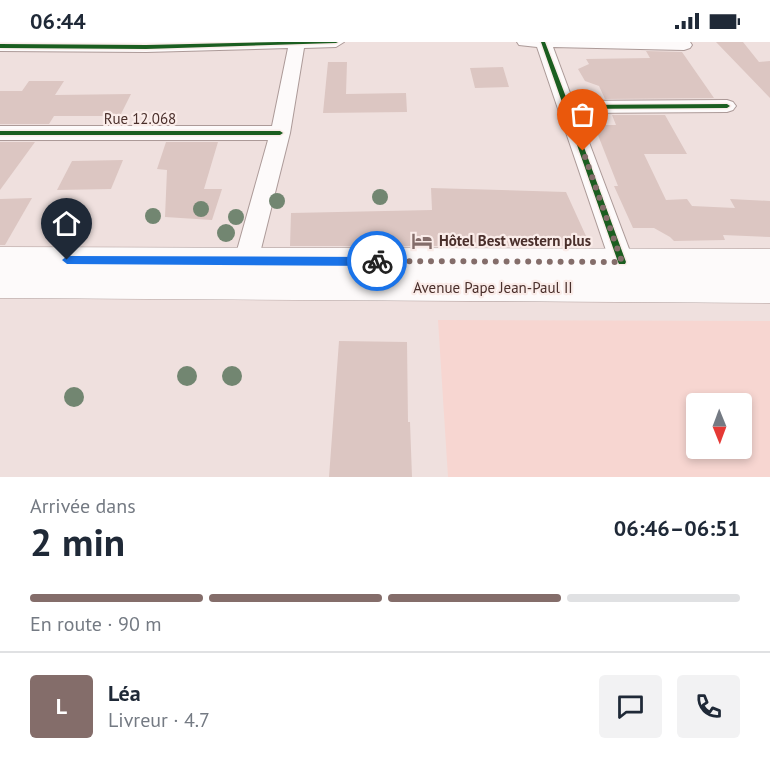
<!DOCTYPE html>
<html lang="fr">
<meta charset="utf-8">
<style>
:root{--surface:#fff;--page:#f2f2f3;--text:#1f2937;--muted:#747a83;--line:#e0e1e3;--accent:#846d6a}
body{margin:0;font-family:"PT Sans",sans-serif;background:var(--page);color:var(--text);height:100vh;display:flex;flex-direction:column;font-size:22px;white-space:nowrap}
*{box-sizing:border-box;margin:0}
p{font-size:20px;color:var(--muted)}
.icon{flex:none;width:33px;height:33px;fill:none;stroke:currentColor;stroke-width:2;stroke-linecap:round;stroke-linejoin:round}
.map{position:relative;height:435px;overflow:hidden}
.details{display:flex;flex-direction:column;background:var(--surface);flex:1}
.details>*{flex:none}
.needle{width:39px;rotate:179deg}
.controls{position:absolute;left:686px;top:351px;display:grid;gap:12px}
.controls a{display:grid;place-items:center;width:66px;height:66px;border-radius:6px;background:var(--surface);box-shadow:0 3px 9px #0003;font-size:30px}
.pin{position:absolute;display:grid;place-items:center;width:51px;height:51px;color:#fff;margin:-62px -26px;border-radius:50% 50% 50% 0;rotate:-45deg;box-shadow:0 0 6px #0007}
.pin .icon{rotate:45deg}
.courier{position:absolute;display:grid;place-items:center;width:60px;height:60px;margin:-30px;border:4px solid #1a73e8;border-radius:50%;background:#fff;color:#222;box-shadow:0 2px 8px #0007}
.head em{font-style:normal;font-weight:600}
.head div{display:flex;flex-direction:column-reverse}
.head{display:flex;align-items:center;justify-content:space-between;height:102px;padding:0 30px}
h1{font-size:39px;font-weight:600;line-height:45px}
.bar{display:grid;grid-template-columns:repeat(4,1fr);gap:9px 6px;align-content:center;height:72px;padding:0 30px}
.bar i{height:8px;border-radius:4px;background:var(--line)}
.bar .active{background:var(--accent)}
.bar p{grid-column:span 4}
.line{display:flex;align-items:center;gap:15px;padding:0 30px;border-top:2px solid var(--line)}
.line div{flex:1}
.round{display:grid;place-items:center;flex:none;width:63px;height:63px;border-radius:6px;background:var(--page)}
.status{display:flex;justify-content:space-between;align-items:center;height:42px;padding:0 30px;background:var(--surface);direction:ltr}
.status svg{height:16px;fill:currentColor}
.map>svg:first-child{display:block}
.built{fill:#f7d6d1;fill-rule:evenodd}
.building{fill:#dcc6c2}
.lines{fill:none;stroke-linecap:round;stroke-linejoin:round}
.minor-casing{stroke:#ac9a98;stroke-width:2}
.major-casing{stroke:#ac9a98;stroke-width:1}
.minor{fill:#fdfafa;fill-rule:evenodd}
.major{fill:#fdfafa;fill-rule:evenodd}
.cycleway-casing{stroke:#faece9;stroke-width:3}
.cycleway{fill:#1b5e20;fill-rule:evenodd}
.tree{fill:#728671}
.route{fill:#1a73e8}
.done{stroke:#846d6a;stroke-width:6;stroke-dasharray:0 10.8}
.labels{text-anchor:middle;stroke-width:4.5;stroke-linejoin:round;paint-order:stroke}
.street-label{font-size:15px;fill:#4a2f2b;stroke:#faece9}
.poi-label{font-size:15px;font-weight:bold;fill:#4a2f2b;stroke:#faece9;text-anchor:start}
</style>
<div class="status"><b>06:44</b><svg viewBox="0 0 49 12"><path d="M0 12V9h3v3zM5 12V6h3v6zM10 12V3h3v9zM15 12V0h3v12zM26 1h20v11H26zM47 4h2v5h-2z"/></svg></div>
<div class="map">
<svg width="770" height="435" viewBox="0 0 770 435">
<rect width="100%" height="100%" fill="#efe0de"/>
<path class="built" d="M438 278 770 279V435H448ZM696 362H741V406H696Z"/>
<g class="building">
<polygon points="716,0 743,0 759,20 770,19 770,56"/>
<polygon points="646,9 682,10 714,56 605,57 599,44 585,39 578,27 589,22 586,17 650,16"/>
<polygon points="328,20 347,20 346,52 406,51 407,70 323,71"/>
<polygon points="503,25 509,45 475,46 470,26"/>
<polygon points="29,39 64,39 55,53 131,52 120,74 54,74 49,82 0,82 0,49 22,49"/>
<polygon points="612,73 665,73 687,112 644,112 666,158 687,157 692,164 735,166 730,157 770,159 770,195 723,193 725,198 674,199 670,195 654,186 633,186 614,144 618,144 594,83 616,83"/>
<polygon points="0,100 35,100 0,148"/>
<polygon points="166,100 218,100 204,147 222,147 212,178 165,175 167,128 157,127"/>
<polygon points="123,118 111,147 57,148 72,119"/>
<polygon points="431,146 566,150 586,194 579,204 290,204 291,171 432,168"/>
<polygon points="32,156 5,203 0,203 0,157"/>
<polygon points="339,299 407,300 408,380 410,380 412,435 329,435"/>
</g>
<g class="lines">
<g class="minor-casing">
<g id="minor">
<polygon points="0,0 344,0 336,5 304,6 290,91 258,219 255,226 246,229 237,226 234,219 268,98 0,98 0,84 272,84 288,6 146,10 0,9"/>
<polygon points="517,0 690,0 692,3 690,6 684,8 553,5 573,59 727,58 733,60 736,64 733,68 727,70 578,71 634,220 631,227 622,230 613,227 610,220 537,5 519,3"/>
</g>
</g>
<g class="major-casing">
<polygon id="major" points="0,205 770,207 770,261 0,256"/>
</g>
<use href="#minor" class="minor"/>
<use href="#major" class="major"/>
<g class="cycleway-casing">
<g id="cycleway">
<polygon points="279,0 338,0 336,1 146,7 0,6 0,2 146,3"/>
<polygon points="541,0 545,0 569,63 727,62 730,64 727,66 570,67 626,220 625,222 619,222 618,220"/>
<polygon points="0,89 280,89 283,91 280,93 0,93"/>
</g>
</g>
<use href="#cycleway" class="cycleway"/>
</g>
<g class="tree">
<circle cx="380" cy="155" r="8"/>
<circle cx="277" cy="159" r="8"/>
<circle cx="201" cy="167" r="8"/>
<circle cx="153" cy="174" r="8"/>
<circle cx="236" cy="175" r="8"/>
<circle cx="73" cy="187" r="8"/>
<circle cx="226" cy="191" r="9"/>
<circle cx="187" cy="334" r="10"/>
<circle cx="232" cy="334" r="10"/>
<circle cx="74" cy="355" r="10"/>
</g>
<polygon class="route" points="67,214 377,215 381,219 377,224 67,222 62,218"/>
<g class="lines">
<polyline class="done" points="377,219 622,220 583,109"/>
</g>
<defs>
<g id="hotel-bare" transform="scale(1.62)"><path d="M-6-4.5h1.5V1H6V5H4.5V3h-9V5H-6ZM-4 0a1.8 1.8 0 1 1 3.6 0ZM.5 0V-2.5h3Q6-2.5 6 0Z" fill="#846d6a" stroke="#faece9" stroke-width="2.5" paint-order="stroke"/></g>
</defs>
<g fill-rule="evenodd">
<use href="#hotel-bare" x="422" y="199"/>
</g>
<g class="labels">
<g class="street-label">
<text x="140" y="82">Rue 12.068</text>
<text x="493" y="251">Avenue Pape Jean-Paul II</text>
</g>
<g class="poi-label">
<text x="439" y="204">Hôtel Best western plus</text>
</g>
</g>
</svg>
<div class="controls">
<a><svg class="needle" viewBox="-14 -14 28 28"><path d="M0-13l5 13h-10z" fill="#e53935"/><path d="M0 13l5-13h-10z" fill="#747a83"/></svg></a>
</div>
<div class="pin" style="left:583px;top:109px;background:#ea580c"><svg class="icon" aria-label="bag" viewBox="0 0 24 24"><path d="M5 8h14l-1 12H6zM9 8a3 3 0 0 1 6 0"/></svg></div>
<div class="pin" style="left:67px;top:218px;background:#1f2937"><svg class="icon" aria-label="home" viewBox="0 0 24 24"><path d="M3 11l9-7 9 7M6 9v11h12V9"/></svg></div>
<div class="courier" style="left:377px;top:219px"><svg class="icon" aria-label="bike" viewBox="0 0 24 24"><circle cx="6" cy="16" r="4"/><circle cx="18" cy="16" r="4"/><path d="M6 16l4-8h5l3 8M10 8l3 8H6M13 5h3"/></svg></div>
</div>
<section class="details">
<div class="head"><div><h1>2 min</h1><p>Arrivée dans</p></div><em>06:46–06:51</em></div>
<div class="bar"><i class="active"></i><i class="active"></i><i class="active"></i><i></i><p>En route · 90 m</p></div>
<div class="line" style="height:108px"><b class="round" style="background:var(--accent);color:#fff">L</b><div><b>Léa</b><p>Livreur · 4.7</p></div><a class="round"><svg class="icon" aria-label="chat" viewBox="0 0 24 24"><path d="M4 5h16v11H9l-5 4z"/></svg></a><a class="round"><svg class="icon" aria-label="phone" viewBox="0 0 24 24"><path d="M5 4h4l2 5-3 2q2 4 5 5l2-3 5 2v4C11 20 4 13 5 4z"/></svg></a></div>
</section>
